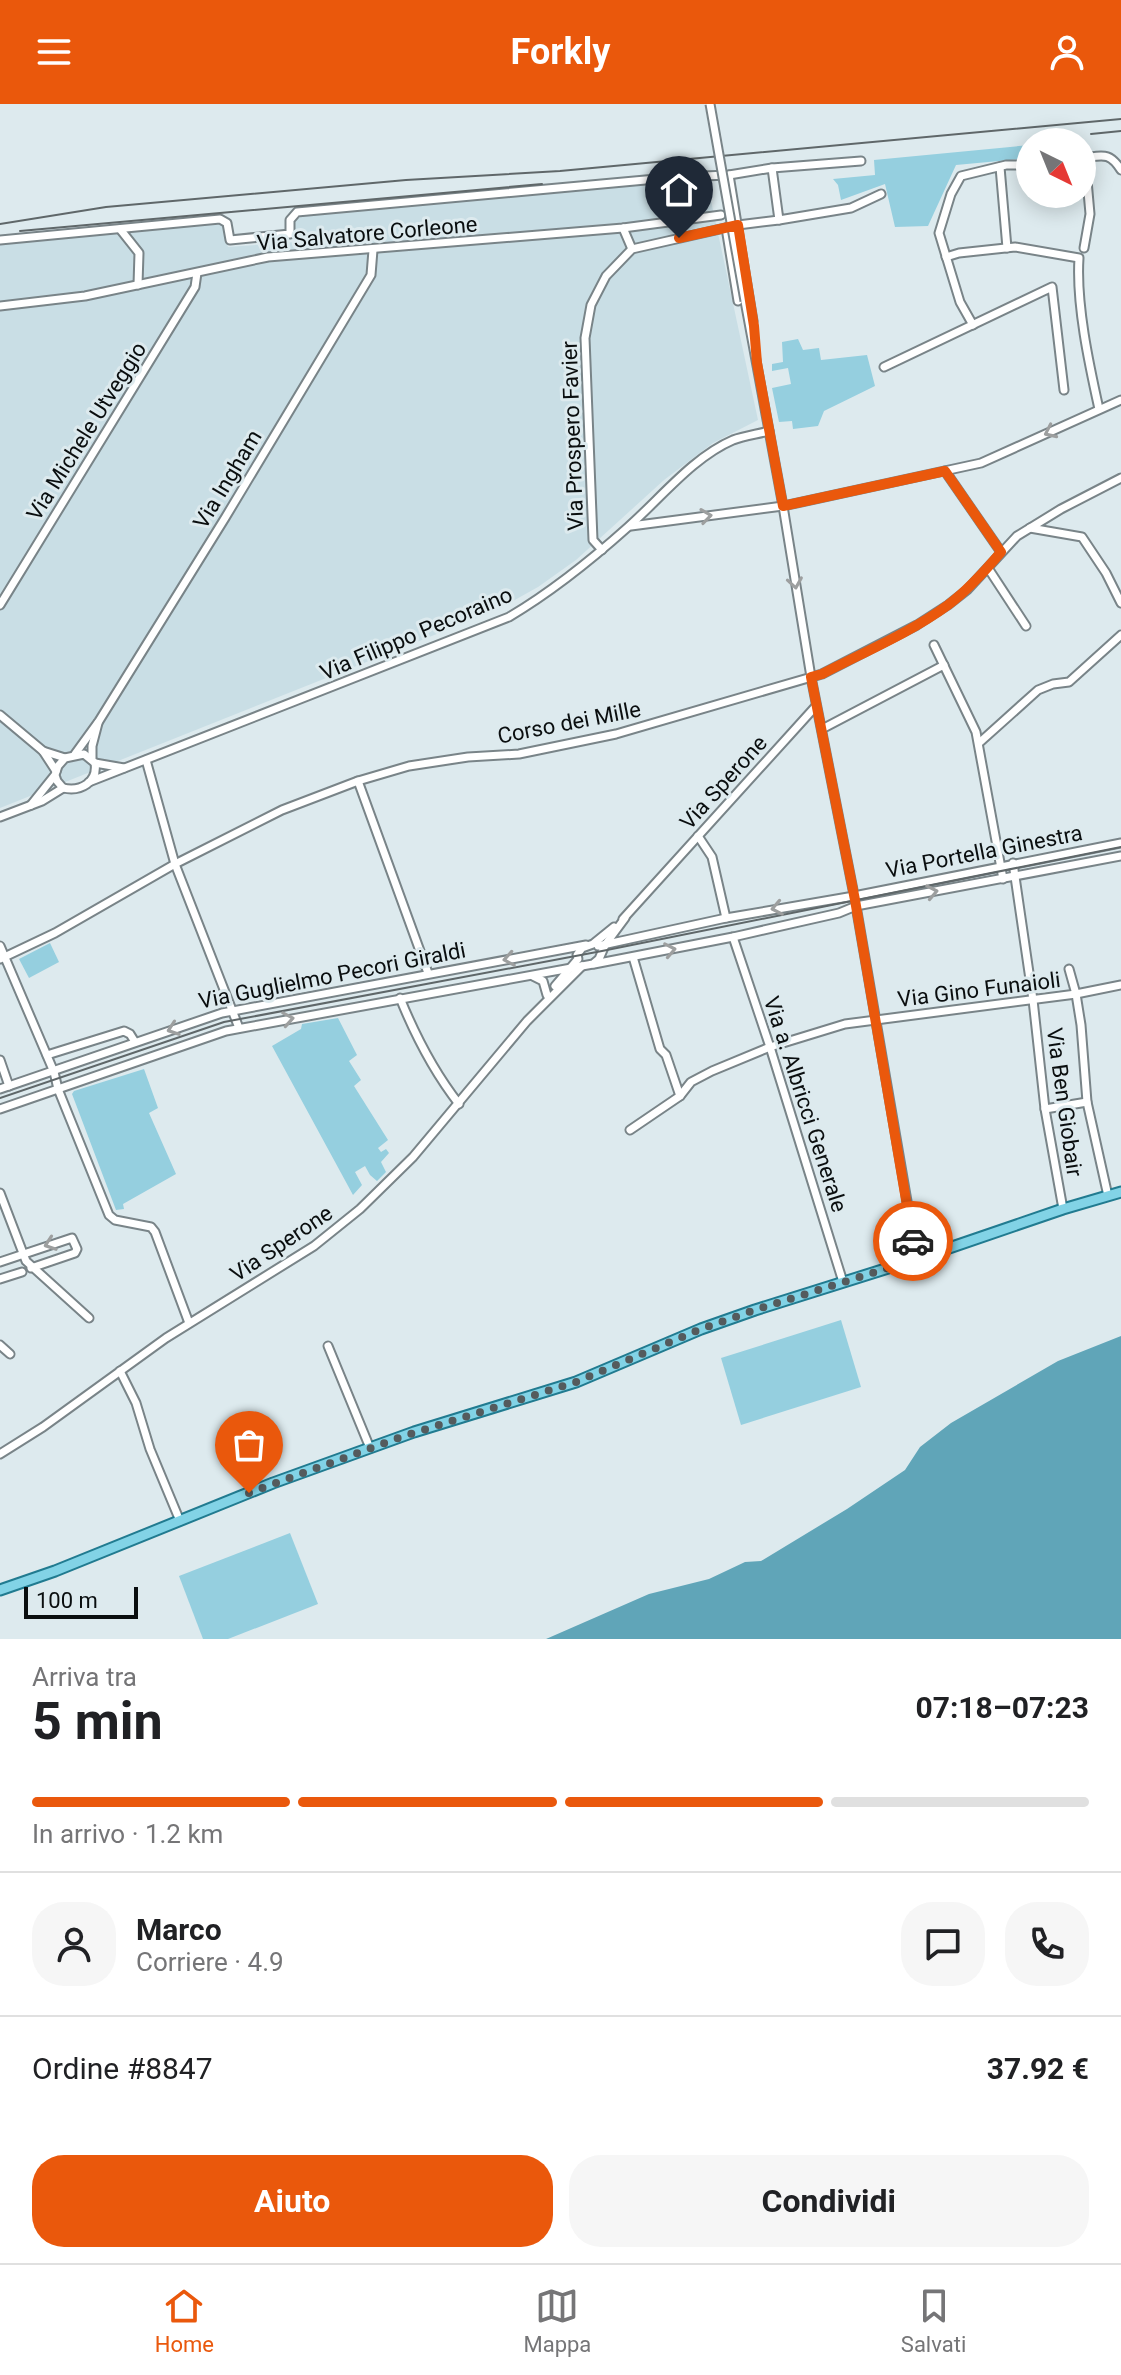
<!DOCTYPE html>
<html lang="it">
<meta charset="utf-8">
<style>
:root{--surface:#fff;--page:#f6f6f6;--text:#202124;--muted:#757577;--line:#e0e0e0;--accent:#ea580c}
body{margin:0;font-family:Roboto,sans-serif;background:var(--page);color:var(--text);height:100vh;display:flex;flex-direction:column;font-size:30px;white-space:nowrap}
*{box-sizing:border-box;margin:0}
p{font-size:26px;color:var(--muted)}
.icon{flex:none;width:44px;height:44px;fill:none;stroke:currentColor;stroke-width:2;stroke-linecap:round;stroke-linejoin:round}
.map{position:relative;height:1535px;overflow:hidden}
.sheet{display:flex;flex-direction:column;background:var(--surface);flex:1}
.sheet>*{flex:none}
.needle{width:52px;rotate:137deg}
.buttons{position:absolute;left:1016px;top:24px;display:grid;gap:16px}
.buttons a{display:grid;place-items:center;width:80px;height:80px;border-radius:50%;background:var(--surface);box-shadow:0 4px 20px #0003;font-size:40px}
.scale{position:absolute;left:24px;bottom:20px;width:114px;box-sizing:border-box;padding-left:8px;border:4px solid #0a0e0f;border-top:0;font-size:22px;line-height:28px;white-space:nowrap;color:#0a0e0f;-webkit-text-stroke:6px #ddeaee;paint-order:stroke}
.pin{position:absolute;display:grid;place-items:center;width:68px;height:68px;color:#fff;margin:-82px -34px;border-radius:50% 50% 50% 0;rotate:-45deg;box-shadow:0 0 8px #0007}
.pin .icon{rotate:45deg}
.courier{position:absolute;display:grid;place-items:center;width:80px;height:80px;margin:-40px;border:6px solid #ea580c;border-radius:50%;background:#fff;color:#222;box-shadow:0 2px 10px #0007}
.overview em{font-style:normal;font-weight:700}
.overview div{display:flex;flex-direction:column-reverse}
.overview{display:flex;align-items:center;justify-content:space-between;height:136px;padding:0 32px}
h1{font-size:52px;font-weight:700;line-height:60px}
.bar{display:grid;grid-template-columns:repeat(4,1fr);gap:12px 8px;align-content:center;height:96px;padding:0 32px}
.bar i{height:10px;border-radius:6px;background:var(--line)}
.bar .active{background:var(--accent)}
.bar p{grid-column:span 4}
.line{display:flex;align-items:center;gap:20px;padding:0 32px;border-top:2px solid var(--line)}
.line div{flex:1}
.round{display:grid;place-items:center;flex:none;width:84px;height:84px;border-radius:32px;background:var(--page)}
.button{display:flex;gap:16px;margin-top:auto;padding:16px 32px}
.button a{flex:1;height:92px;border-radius:32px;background:var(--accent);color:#fff;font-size:32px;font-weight:700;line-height:92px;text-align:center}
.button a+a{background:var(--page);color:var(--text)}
header{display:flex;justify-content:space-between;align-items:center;height:104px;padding:0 32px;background:var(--accent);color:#fff;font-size:36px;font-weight:700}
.tabs{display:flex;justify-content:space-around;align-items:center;height:112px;border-top:2px solid var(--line);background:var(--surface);font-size:22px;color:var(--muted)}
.tabs a{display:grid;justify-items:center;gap:4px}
.tabs .active{color:var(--accent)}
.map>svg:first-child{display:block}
.built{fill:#c9dee5}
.green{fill:#95cfdf}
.water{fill:#60a5b8}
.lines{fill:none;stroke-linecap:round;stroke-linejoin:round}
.minor-casing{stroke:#798488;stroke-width:11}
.major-casing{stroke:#217b90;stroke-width:13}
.minor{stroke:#fff;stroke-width:7}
.major{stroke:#82d3e6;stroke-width:9}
.tram{stroke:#5f6769;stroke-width:2}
.rail{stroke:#5f6769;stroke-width:2}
.minor-bridge-casing{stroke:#798488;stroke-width:11;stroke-linecap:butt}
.minor-bridge{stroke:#fff;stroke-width:7}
.oneway{stroke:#9d9f9f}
.done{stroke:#545b5d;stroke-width:8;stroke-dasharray:0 14.4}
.route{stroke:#ea580c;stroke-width:10}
.labels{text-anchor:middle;stroke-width:6;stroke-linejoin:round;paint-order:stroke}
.street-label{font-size:22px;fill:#0a0e0f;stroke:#ddeaee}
</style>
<header><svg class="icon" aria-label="menu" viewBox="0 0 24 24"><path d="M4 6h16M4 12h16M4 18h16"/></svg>Forkly<svg class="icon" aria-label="person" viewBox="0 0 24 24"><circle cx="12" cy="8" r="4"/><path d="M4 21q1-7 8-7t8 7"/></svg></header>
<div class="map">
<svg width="1121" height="1535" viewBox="0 0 1121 1535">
<rect width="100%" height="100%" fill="#ddeaee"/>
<polygon class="built" points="707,78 758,316 713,339 664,376 576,456 538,483 497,506 0,704 0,133 221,120 225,125 228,143 295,138 294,116 298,111 594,84"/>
<g class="green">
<polygon points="1030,41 1030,54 956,61 928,122 895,123 885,80 841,96 838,81 833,75 875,71 874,56"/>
<polygon points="798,235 803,246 819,244 821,256 867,251 875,282 824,307 818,322 793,325 792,317 779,318 772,284 791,280 788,264 772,267 772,260 783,258 782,238"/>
<polygon points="50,839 59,858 29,874 19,855"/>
<polygon points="338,914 357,951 349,957 361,976 354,982 388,1036 378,1044 381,1048 386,1045 389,1049 381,1058 386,1068 377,1077 370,1071 365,1062 355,1068 362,1081 353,1091 272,942 301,925 302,920"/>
<polygon points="144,965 158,1004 149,1009 176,1070 123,1100 124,1105 116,1106 72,990 74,987"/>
<polygon points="841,1216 861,1283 741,1321 721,1254"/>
<polygon points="290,1429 318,1500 228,1535 203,1535 179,1472"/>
</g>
<polygon class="water" points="1121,1232 1121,1535 546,1535 649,1490 709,1475 745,1458 761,1457 847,1405 905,1366 920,1343 951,1319 1058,1257"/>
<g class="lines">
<g class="minor-casing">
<g id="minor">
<path d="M1082 54C1102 52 1109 47 1121 66"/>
<polyline points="1000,63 1007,144"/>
<polyline points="772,64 861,57"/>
<polyline points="729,71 753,217"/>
<polyline points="623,124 632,145"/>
<polyline points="726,124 738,197"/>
<polyline points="120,125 139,149 138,181"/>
<polyline points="0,136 220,115 227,119 230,136 290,130 290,116 297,108 678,73 729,71 772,64 779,116 851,104 881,90"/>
<polyline points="1084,144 1090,110 1085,54"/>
<path d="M946 153 959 149 1015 143 1079 154C1076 200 1089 260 1099 305"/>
<polyline points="745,197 783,402 811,573 855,796 917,1155"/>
<polyline points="0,202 85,192 268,153 623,124 721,111"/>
<polyline points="973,221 960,198 939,129 951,90 961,72 1006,61 1030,61"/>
<polyline points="884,263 1052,183 1064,286"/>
<polyline points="945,367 1001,448"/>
<polyline points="631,422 783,402 981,359 1121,296"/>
<polyline points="1030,424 1082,433 1106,469 1121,499"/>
<polyline points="602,446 593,436 585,234 591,201 606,172 632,145 738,121 779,116"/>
<polyline points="988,464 1026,522"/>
<polyline points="0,501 195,183 197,169"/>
<polyline points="934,541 976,628 1003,775"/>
<polyline points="0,611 43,647 56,667"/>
<polyline points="822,625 944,561"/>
<polyline points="979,639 1038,586 1053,580 1069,578 1121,531"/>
<polyline points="43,647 65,654"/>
<polyline points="75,650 99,617 225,414 371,171 373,146"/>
<polyline points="92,654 92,642 98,619"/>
<polyline points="146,656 175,760 239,924"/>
<polyline points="95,659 124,664"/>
<polyline points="358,677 428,869"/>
<path d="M89 678 509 513C553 487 590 457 628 423 660 395 693 353 733 336 744 332 758 330 769 327"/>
<path d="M31 701 55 671 58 662 65 654 84 650 95 659C98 678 81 688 63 684L57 677 55 671"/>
<polyline points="0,713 42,697 63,684"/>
<polyline points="698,732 712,753 726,814"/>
<polyline points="1013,759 1033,896 1045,1005 1063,1105"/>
<polyline points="623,815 816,602"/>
<polyline points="733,833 770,943 843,1178"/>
<polyline points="0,842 54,968 58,985 109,1111 115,1116 151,1123 155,1128 189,1219"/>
<polyline points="598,842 726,814 854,792 1121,739"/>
<polyline points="633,853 660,945 666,951 680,992"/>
<polyline points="0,855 55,829 175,760 282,706 358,677 409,662 468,653 519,650 616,630 822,570 917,521 948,501 967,486 1017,432 1061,405 1121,374"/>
<polyline points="594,860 733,833 839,809 856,802 1121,752"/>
<polyline points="1069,865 1076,890 1081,921 1087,998 1108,1092"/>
<polyline points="533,872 543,877 547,891"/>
<polyline points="555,882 578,855 577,851 582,844 593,840 614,823"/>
<path d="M400 894C415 931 434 968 459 1000"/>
<polyline points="47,951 124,927 130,930 135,938"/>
<polyline points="0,956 9,982"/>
<polyline points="0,985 222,909 586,841"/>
<polyline points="0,1005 226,927 593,860 599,855 605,841 625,814"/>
<polyline points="1045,1005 1087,998"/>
<polyline points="630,1026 680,992 691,978 712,967 770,943 845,920 1076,890 1121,881"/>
<polyline points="0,1089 26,1157 89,1214"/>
<polyline points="0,1158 72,1134 77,1145 75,1149 31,1164"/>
<polyline points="0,1175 22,1168"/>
<polyline points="0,1241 10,1250"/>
<polyline points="328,1242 370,1344"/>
<polyline points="120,1267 136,1299 150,1345 180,1417"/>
<polyline points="0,1350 43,1323 166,1234 314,1142 360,1105 413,1053 527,917 582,862"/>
</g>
</g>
<g class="major-casing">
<polyline id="major" points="0,1486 55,1467 273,1379 414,1328 576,1278 701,1225 755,1206 917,1155 1063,1105 1121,1088"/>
</g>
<use href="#minor" class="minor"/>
<use href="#major" class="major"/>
<polyline class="tram" points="0,994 224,918 602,847 1121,743"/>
<g class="rail">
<polyline points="1091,30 1121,27"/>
<polyline points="0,120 106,103 406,76 560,67 1121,15"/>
<polyline points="20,127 542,80"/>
</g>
<g class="minor-bridge-casing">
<polyline id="minor-bridge" points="710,0 745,197"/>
</g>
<use href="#minor-bridge" class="minor-bridge"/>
</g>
<defs><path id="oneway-chevron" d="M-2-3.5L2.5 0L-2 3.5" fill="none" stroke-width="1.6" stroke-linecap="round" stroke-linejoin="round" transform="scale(2)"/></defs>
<g class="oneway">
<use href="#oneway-chevron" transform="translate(1050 328) rotate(155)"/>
<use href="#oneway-chevron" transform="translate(706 412) rotate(-8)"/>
<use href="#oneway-chevron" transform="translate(795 479) rotate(81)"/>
<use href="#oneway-chevron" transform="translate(932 788) rotate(-11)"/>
<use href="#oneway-chevron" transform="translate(777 804) rotate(169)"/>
<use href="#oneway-chevron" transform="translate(670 846) rotate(-11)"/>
<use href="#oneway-chevron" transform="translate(509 855) rotate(170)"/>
<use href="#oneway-chevron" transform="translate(288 915) rotate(-10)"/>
<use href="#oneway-chevron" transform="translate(173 925) rotate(161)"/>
<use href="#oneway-chevron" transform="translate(50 1140) rotate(161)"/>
</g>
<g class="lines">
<polyline class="done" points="249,1389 401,1333 576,1278 701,1225 755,1206 917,1155 913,1137"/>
<path class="route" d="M679 134 738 121 754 222 757 259 783 402 945 367 1001 448C985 467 968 486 948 501 910 529 864 548 822 570L811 573 855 796 913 1137"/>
</g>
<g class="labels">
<g class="street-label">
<text transform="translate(367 129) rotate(-5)" y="8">Via Salvatore Corleone</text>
<text transform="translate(86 327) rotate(-58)" y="8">Via Michele Utveggio</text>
<text transform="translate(572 332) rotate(-92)" y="8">Via Prospero Favier</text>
<text transform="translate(227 375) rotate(-59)" y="8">Via Ingham</text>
<text transform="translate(416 529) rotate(-23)" y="8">Via Filippo Pecoraino</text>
<text transform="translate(569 618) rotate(-11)" y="8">Corso dei Mille</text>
<text transform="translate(723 678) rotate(-48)" y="8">Via Sperone</text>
<text transform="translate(984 747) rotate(-11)" y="8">Via Portella Ginestra</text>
<text transform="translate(332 871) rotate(-11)" y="8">Via Guglielmo Pecori Giraldi</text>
<text transform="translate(979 885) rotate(-7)" y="8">Via Gino Funaioli</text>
<text transform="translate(1065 998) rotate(82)" y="8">Via Ben Giobair</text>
<text transform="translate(806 1000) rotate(72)" y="8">Via a. Albricci Generale</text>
<text transform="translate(281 1139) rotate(-34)" y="8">Via Sperone</text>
</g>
</g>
</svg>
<div class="buttons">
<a><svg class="needle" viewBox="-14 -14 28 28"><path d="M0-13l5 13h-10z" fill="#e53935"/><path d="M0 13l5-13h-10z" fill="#757577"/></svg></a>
</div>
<div class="scale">100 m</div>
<div class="pin" style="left:249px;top:1389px;background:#ea580c"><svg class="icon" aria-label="bag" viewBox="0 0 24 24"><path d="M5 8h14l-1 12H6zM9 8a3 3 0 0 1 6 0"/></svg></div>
<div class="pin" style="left:679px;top:134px;background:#1f2937"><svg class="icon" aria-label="home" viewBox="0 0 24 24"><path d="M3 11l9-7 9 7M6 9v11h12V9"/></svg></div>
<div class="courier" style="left:913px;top:1137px"><svg class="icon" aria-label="car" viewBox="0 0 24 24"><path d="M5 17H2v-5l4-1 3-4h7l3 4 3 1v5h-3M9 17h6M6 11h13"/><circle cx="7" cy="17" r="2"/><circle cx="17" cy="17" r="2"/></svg></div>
</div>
<section class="sheet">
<div class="overview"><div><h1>5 min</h1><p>Arriva tra</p></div><em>07:18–07:23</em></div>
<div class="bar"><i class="active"></i><i class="active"></i><i class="active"></i><i></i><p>In arrivo · 1.2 km</p></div>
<div class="line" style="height:144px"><a class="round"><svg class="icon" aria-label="person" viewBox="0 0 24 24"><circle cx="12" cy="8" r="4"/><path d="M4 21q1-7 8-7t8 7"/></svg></a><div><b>Marco</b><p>Corriere · 4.9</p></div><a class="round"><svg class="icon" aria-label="chat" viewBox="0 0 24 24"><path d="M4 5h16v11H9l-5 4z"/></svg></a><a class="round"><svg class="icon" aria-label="phone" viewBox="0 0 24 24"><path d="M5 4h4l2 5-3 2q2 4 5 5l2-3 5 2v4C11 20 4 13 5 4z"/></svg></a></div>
<div class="line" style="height:104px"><div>Ordine #8847</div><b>37.92 €</b></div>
<div class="button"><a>Aiuto</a><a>Condividi</a></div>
</section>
<nav class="tabs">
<a class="active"><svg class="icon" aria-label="home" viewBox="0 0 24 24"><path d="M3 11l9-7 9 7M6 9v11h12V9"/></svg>Home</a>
<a><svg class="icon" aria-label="map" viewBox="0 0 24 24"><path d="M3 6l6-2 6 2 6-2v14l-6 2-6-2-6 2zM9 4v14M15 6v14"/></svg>Mappa</a>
<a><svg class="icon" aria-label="saved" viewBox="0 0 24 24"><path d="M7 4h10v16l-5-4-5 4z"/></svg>Salvati</a>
</nav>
